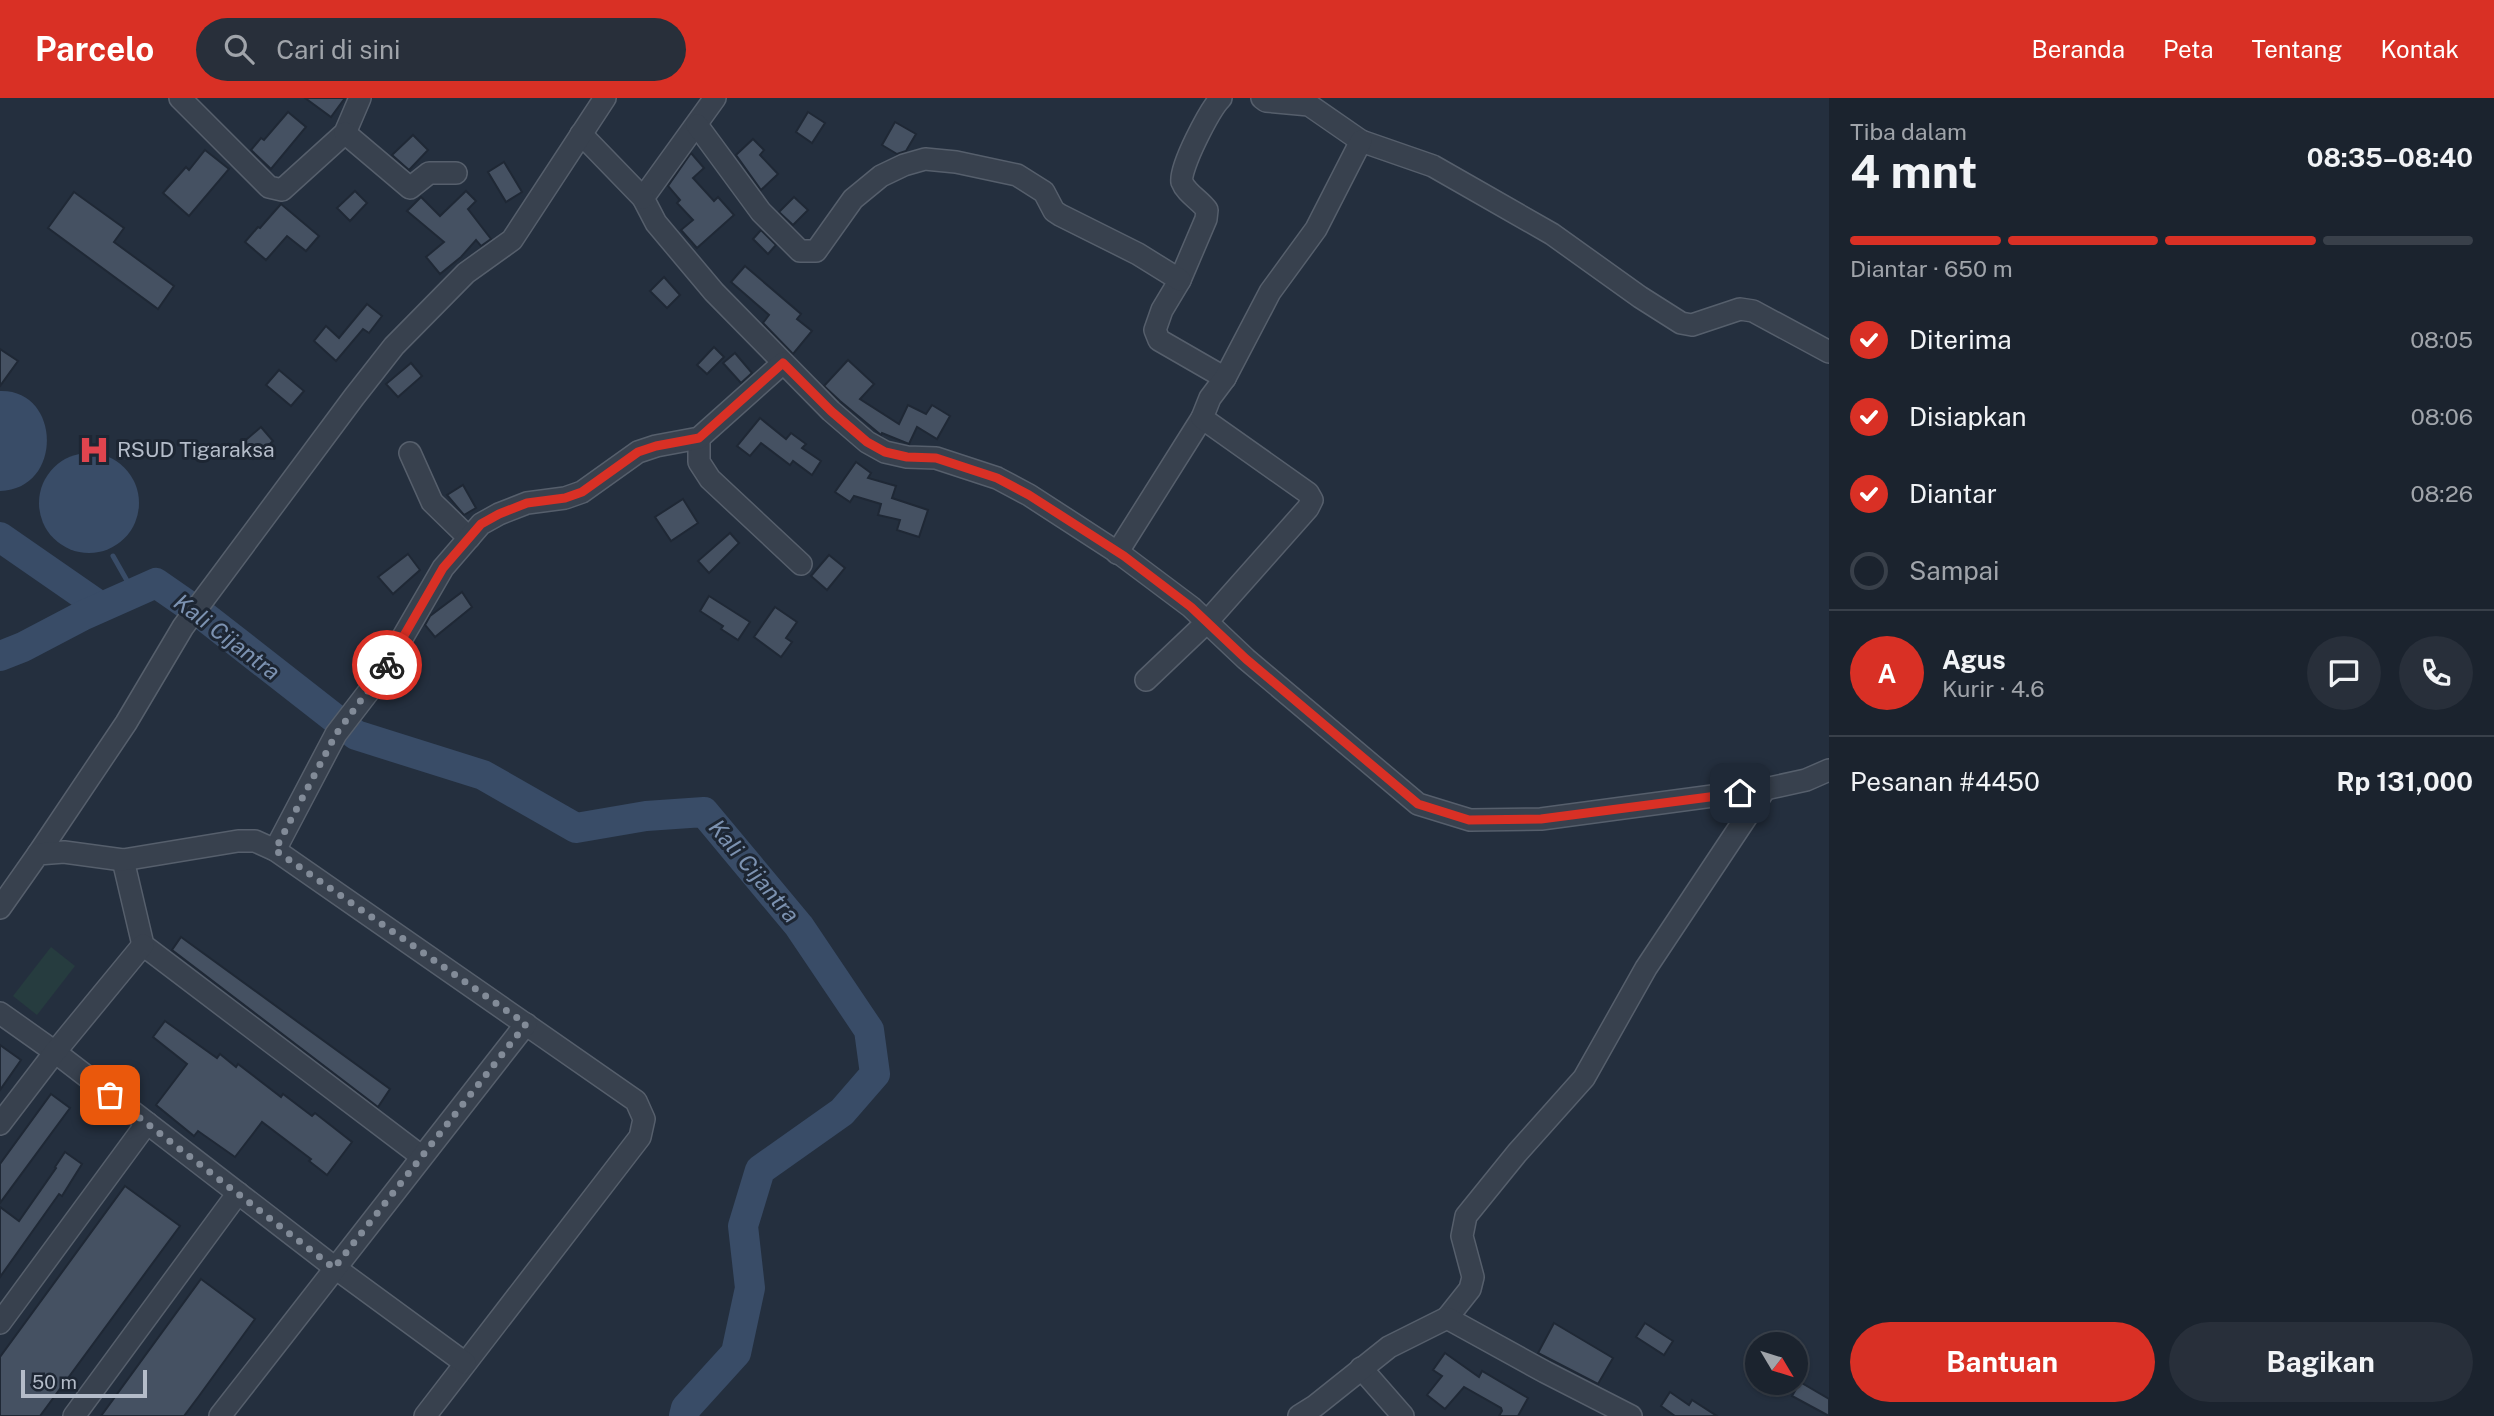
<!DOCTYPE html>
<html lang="id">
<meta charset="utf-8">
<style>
:root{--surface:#1b232e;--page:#282f3a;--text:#f1f3f6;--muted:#a0a4aa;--line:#39404a;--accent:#d93025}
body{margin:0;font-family:"Public Sans",sans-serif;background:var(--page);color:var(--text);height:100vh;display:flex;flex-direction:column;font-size:26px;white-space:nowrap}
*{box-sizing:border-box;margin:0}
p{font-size:23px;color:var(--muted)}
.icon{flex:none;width:38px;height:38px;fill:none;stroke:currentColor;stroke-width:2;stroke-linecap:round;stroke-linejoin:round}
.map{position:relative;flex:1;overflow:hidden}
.details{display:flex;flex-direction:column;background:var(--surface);width:665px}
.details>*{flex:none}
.needle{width:46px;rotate:128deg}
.buttons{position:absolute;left:1745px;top:1234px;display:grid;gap:14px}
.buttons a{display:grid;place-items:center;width:63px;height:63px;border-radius:50%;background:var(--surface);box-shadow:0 2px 5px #0004,0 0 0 2px var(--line);font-size:35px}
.scale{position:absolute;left:21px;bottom:18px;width:126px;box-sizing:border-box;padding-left:7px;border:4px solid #b4bcc9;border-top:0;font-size:19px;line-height:24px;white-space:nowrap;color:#b4bcc9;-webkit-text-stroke:5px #1d2633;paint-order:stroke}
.pin{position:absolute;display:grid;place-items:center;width:60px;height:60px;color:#fff;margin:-30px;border-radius:14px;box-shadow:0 4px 10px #0006}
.courier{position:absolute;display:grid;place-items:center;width:70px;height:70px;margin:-35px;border:5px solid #d93025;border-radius:50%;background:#fff;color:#222;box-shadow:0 2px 9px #0007}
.overview em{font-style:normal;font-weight:700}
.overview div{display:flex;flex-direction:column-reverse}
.overview{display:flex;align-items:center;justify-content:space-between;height:119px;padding:0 21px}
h1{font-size:46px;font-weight:700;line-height:52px}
.bar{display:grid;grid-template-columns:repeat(4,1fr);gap:10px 7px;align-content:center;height:84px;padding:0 21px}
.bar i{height:9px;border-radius:5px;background:var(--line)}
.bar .active{background:var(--accent)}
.bar p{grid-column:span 4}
.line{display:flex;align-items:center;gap:18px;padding:0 21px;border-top:2px solid var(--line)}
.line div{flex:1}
.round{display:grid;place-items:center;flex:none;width:74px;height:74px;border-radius:37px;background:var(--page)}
ol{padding:0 21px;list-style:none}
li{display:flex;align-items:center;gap:21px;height:77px}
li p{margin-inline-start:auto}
li .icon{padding:7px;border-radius:50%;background:var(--accent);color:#fff;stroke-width:4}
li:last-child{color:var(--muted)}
li i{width:38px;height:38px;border:4px solid var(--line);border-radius:50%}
.button{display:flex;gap:14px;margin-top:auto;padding:14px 21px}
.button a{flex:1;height:80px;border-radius:42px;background:var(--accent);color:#fff;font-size:28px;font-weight:700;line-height:80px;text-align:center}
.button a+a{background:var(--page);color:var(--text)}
header{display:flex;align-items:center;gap:42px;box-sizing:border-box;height:98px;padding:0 35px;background:var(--accent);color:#fff}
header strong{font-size:33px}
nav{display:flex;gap:38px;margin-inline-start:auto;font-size:24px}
.search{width:490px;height:63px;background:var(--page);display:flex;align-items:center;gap:18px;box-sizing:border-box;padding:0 24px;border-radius:38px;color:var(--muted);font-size:26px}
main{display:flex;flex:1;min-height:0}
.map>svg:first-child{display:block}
.green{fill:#263c3f}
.water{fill:#394c67}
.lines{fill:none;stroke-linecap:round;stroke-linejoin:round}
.stream{stroke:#394c67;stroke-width:5}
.river{stroke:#394c67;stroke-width:30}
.building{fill:#455162;stroke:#1f2835;stroke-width:2}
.minor-casing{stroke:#565f6c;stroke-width:24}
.minor{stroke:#38414e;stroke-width:21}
.done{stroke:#828b98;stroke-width:7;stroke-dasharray:0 12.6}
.route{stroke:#d93025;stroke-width:9}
.labels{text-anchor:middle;stroke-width:6;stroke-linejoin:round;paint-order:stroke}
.poi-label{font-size:21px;fill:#b4bcc9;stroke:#1d2633;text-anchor:start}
.water-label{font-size:23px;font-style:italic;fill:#7c92b1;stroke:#1d2633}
</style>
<header>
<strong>Parcelo</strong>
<div class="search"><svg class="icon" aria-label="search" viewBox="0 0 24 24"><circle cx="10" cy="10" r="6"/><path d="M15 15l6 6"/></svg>Cari di sini</div>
<nav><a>Beranda</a><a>Peta</a><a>Tentang</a><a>Kontak</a></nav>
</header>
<main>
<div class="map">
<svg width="1829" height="1318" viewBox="0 0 1829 1318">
<rect width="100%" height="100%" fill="#242f3e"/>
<polygon class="green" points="51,849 75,868 37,917 13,898"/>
<g class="water">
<path d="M0 293C61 291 64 391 0 393Z"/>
<circle cx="89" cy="405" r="50"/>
</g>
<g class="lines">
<polyline class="stream" points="113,458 134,495"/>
<g class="river">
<polyline points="0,439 101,509"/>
<polyline points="0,558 23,549 84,517 156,485 205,519 356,637 483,677 576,730 646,718 704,714 799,828 869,932 875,976 842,1014 760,1072 743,1128 750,1190 736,1255 686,1310 684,1318"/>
</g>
</g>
<g class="building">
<polygon points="305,0 345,0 331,19"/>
<polygon points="288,14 306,29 271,71 251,52 261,40 264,42"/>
<polygon points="808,14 825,25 812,45 796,34"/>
<polygon points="895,24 916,36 906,53 897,56 882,47"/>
<polygon points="413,37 428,52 409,72 392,57"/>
<polygon points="753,41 764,52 760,57 778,76 761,92 736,57"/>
<polygon points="205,52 229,71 189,118 163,95 186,69 189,72"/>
<polygon points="691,55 704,70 693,80 714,103 718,99 734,117 697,150 681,132 693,122 677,105 680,102 668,88"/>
<polygon points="504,64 522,94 506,104 488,74"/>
<polygon points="355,93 367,105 350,123 337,110"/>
<polygon points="466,93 476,103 468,111 491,141 481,148 476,142 461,159 440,176 426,159 444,144 407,113 421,99 440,118"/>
<polygon points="74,94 124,130 114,144 174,188 158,211 48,130"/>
<polygon points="794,99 808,112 793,127 779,114"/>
<polygon points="281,106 319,138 306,153 287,138 266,162 245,144 258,129 260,130"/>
<polygon points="761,132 776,147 768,156 753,141"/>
<polygon points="745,168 801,216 797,221 812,233 793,256 763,225 769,217 731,184"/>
<polygon points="664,179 680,197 667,210 650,193"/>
<polygon points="367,206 382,218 369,235 363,231 336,263 314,243 326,228 339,240"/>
<polygon points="714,249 724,259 707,276 697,267"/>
<polygon points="0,251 18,263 0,288"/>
<polygon points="735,255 752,275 741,285 723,265"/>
<polygon points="848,262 874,286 860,301 899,326 908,307 926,316 932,307 950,318 937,341 917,329 909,346 882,335 881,337 840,303 824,288"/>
<polygon points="411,265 422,278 398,299 386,286"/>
<polygon points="279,272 304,293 291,308 266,287"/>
<polygon points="760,320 786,341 791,335 806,346 802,350 821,363 812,377 793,363 790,367 761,345 750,358 737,348"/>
<polygon points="261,329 273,343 253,361 240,347"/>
<polygon points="856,364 871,375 868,380 896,388 892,400 928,412 919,439 897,432 900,422 878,417 881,406 854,398 850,404 835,394"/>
<polygon points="463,387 476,410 464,417 447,397"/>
<polygon points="683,401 698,425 671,443 655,419"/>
<polygon points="730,435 739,445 709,475 698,463"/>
<polygon points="408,456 420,472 393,496 378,479"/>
<polygon points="829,457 845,470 827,492 811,478"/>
<polygon points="462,494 472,509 435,539 425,527 430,518"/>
<polygon points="709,498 750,524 738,542 721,531 723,528 700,513"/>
<polygon points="775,509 797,524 786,540 792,544 781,559 754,539"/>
<polygon points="181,839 390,991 378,1009 172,852"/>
<polygon points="165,923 217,960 220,956 236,969 238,966 281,999 283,996 312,1018 315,1015 352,1044 327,1077 309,1063 311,1061 262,1024 235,1059 198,1033 194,1038 156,1007 187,966 153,939"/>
<polygon points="0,947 21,962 0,992"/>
<polygon points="51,996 70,1010 0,1105 0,1066"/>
<polygon points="65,1054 82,1066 62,1098 59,1096 0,1179 0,1109 19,1123 56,1070 55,1069"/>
<polygon points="125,1088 180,1128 40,1318 0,1318 0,1259"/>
<polygon points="201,1181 255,1221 199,1298 184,1318 101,1318"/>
<polygon points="1554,1225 1613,1260 1598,1286 1538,1255"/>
<polygon points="1645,1225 1673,1243 1664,1257 1636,1239"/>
<polygon points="1445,1255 1479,1279 1482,1273 1528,1300 1518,1318 1499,1318 1502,1313 1501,1310 1464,1289 1445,1311 1427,1297 1442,1278 1433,1272"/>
<polygon points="1800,1284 1829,1301 1829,1318 1792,1298"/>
<polygon points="1670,1294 1689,1307 1692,1302 1717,1318 1675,1318 1661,1308"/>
</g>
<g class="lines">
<g class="minor-casing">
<g id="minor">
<polyline points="180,0 269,89 282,92 345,35 360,0"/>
<polyline points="715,0 643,100 656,125 714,194 831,313 867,344 885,354 907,359 936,360 997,380 1029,397 1123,458 1191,509 1246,561 1418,706 1470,722 1541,721 1765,691 1806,682 1829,672"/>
<path d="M1221 0C1210 11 1179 70 1182 84 1186 95 1201 103 1207 112L1206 121 1180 182 1162 212 1155 232 1159 242 1225 280"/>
<polyline points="1262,0 1266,3 1309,7 1361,43 1433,68 1552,136 1640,199 1681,225 1692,227 1740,211 1753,213 1829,254"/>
<polyline points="697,27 761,114 800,153 816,153 853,101 881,78 904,67 925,61 956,64 1017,77 1044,94 1054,113 1060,117 1138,156 1180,182"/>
<polyline points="345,35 410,90 429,75 456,75"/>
<polyline points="581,36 643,100"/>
<polyline points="699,340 699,364 710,381 801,466"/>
<polyline points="410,355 432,404 469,440"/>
<polyline points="1117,455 1202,320"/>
<polyline points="1146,582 1206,525 1308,410 1312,402 1308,395 1202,320 1210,300 1225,280 1270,194 1316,131 1361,43"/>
<polyline points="275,752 336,636 379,580 443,470 481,426 499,416 527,405 565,400 582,394 638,354 656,348 699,340 783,265"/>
<polyline points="38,756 126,625 183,529 354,299 394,248 466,175 512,142 605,0"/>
<polyline points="123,762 143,847 421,1058"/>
<polyline points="0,810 38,756 64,754 123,762 238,743 255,743 275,752 636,1003 644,1021 640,1039 425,1318"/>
<polyline points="0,915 55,954 334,1169 465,1265"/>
<polyline points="0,1026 55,954 143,847"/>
<polyline points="1447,1220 1470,1191 1473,1179 1462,1138 1466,1118 1517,1055 1584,980 1646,870 1765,691"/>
<polyline points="0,1225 147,1025"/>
<polyline points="1361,1270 1403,1318"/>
<polyline points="74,1318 238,1095"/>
<polyline points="220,1318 526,926"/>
<polyline points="1299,1318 1315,1308 1389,1249 1447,1220 1545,1274 1631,1318"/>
</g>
</g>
<use href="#minor" class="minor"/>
</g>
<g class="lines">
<polyline class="done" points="110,997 334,1170 526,926 275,752 336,636 387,567"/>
<polyline class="route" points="387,567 443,470 481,426 499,416 527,405 565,400 582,394 638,354 656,348 699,340 783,265 831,313 867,344 885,354 907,359 936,360 997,380 1029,397 1124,458 1191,509 1246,561 1418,706 1469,722 1541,721 1740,695"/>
</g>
<defs>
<g id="hospital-bare" transform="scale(2.415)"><path d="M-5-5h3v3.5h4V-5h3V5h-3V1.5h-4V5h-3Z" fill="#e0444e" stroke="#1d2633" stroke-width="2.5" paint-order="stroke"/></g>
</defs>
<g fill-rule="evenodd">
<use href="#hospital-bare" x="94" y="352"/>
</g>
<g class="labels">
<g class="poi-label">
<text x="117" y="359">RSUD Tigaraksa</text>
</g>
<g class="water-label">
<text transform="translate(227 539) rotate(37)" y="8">Kali Cijantra</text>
<text transform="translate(754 773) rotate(50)" y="8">Kali Cijantra</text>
</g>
</g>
</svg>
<div class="buttons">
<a><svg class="needle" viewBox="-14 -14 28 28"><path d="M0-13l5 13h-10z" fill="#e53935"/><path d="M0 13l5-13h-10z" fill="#a0a4aa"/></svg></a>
</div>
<div class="scale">50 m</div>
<div class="pin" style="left:110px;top:997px;background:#ea580c"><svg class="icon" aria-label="bag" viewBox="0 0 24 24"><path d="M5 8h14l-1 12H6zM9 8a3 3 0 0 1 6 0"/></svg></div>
<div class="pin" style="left:1740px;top:695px;background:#1f2937"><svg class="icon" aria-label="home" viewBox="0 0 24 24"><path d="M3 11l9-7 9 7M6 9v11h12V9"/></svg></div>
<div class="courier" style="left:387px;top:567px"><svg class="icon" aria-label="bike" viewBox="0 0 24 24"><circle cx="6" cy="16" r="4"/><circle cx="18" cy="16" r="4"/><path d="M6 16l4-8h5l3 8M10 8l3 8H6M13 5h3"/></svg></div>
</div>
<section class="details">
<div class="overview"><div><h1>4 mnt</h1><p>Tiba dalam</p></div><em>08:35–08:40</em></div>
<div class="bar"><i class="active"></i><i class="active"></i><i class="active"></i><i></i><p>Diantar · 650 m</p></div>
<ol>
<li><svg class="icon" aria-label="check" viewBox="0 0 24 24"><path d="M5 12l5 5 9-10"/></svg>Diterima<p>08:05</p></li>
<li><svg class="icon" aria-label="check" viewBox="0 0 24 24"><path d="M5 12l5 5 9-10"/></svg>Disiapkan<p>08:06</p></li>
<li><svg class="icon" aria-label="check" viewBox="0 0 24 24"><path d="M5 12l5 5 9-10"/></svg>Diantar<p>08:26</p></li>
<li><i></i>Sampai</li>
</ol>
<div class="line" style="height:126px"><b class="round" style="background:var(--accent);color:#fff">A</b><div><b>Agus</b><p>Kurir · 4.6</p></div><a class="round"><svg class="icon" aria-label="chat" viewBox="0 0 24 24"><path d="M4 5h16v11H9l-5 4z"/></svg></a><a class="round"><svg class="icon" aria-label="phone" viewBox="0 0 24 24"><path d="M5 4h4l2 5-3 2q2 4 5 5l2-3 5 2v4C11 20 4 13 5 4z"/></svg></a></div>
<div class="line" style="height:91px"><div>Pesanan #4450</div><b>Rp 131,000</b></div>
<div class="button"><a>Bantuan</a><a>Bagikan</a></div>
</section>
</main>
